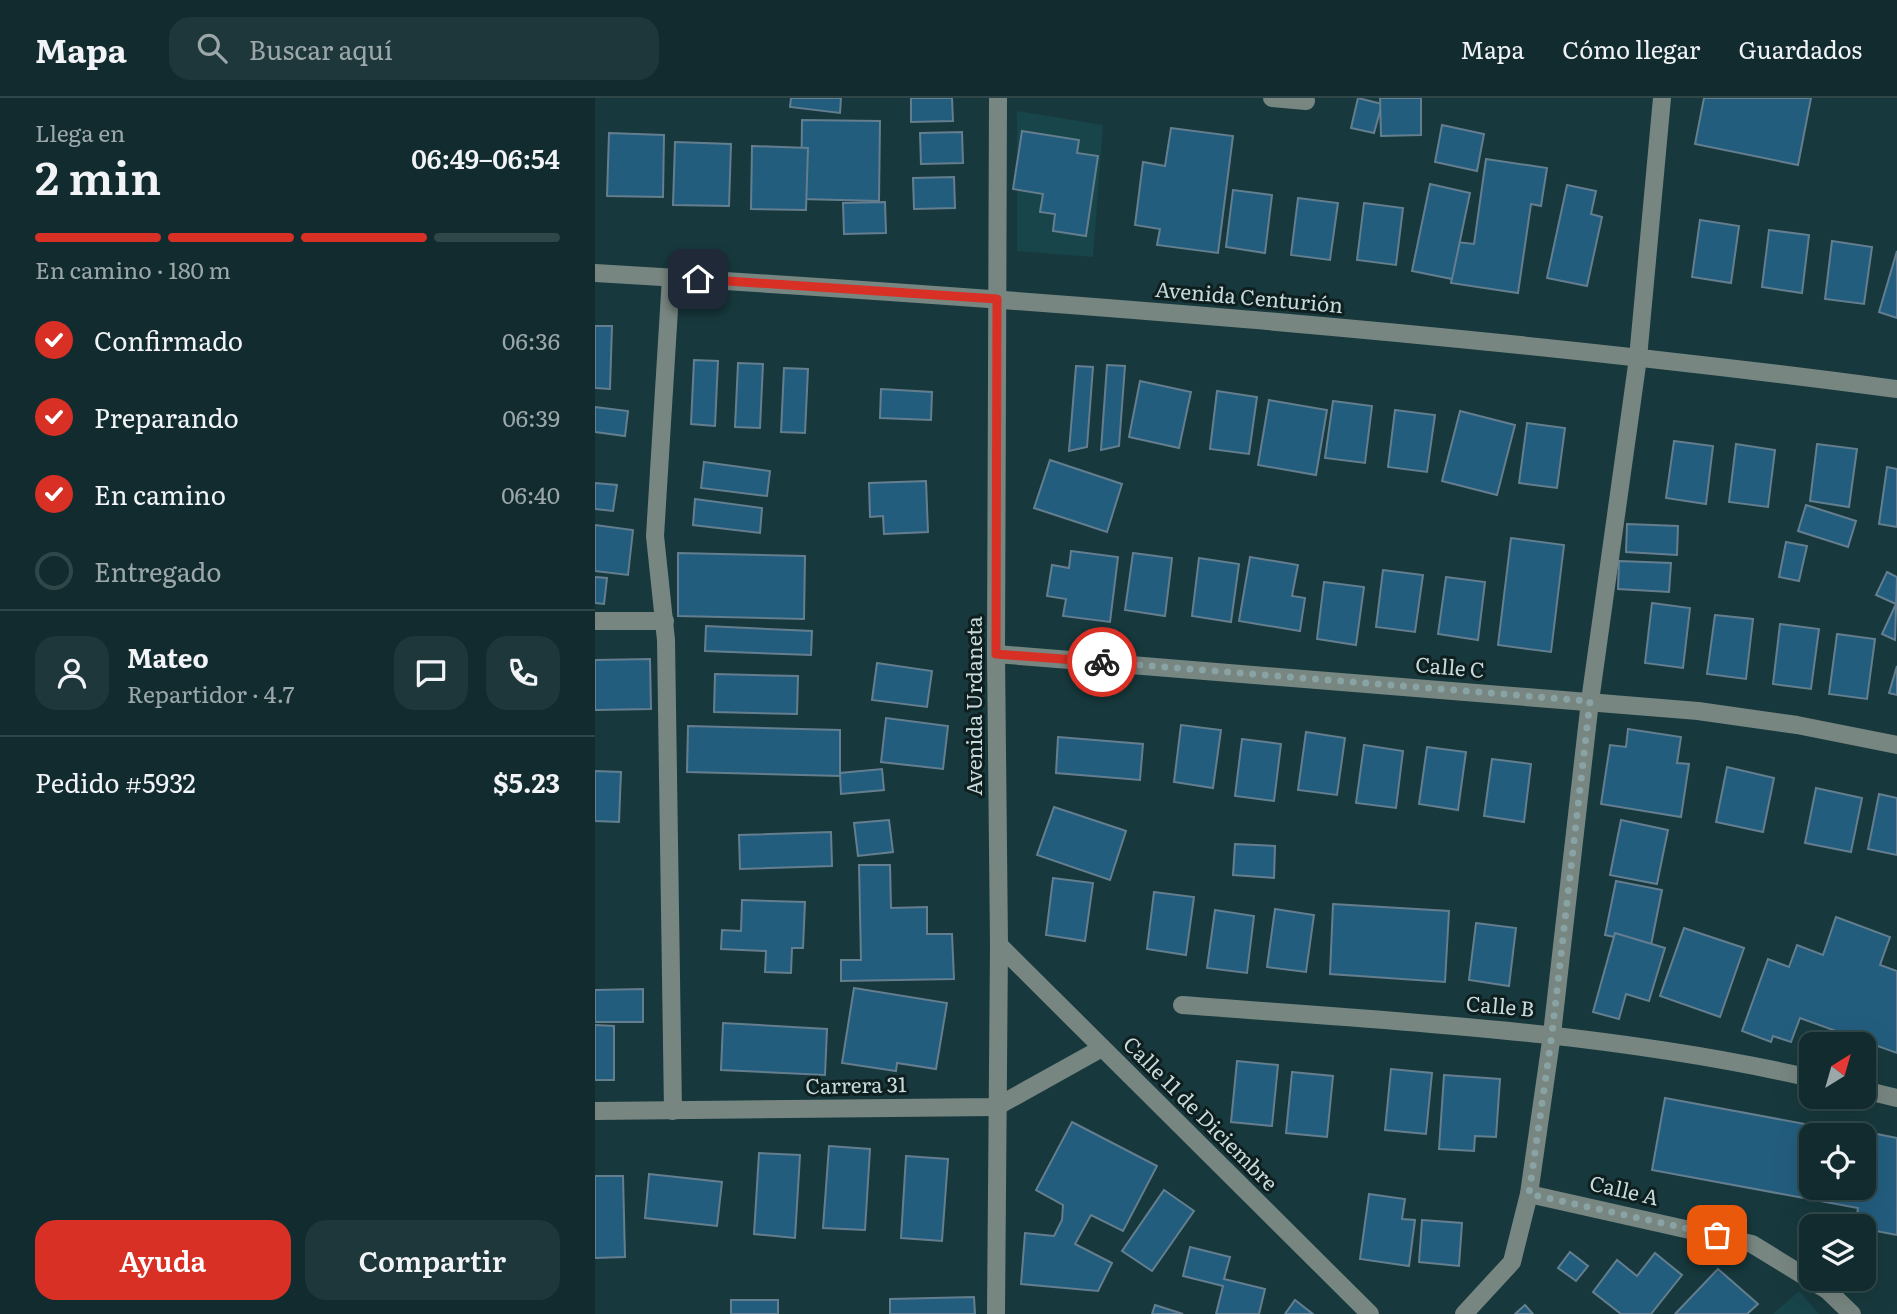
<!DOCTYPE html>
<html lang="es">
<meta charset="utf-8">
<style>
:root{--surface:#112b2e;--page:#1e373a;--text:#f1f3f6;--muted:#9ca7aa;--line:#30474a;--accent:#d93025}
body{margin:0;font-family:Literata,serif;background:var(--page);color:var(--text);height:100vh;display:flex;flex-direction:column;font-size:26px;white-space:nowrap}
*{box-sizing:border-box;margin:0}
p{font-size:23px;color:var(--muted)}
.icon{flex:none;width:38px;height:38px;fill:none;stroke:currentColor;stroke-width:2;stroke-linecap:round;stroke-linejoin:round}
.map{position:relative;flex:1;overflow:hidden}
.side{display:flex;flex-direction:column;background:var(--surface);width:595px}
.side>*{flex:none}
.needle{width:46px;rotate:37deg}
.tools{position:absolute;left:1204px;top:934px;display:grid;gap:14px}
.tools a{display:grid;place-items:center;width:77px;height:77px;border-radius:14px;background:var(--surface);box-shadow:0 7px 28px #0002,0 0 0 2px var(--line);font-size:35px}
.pin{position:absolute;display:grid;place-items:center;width:60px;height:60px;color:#fff;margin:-30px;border-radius:14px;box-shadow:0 4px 10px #0006}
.courier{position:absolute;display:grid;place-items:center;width:70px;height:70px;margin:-35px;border:5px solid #d93025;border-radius:50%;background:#fff;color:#222;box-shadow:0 2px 9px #0007}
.headline em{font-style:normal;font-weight:600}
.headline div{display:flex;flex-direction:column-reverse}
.headline{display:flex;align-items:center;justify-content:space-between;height:119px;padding:0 35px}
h1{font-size:46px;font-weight:600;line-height:52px}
.bar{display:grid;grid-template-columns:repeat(4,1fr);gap:10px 7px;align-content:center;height:84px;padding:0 35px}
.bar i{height:9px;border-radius:5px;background:var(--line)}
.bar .selected{background:var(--accent)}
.bar p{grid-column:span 4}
.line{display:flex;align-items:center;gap:18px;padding:0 35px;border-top:2px solid var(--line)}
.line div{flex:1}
.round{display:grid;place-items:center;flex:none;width:74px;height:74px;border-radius:21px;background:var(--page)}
ol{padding:0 35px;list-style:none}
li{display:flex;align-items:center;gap:21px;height:77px}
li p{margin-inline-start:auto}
li .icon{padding:7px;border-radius:50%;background:var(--accent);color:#fff;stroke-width:4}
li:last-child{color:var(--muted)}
li i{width:38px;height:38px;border:4px solid var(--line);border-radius:50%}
.cta{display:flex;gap:14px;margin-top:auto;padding:14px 35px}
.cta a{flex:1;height:80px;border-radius:21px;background:var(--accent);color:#fff;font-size:28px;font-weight:600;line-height:80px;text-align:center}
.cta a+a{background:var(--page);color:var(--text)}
header{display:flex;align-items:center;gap:42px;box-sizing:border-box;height:98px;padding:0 35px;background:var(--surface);border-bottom:2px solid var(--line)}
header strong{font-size:33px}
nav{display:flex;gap:38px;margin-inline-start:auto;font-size:24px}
.search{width:490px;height:63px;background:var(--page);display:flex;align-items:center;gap:18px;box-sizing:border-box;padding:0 24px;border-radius:21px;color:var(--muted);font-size:26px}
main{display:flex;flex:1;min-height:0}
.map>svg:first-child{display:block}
.built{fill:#18454a}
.building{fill:#235d7e;stroke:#647e8f;stroke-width:2}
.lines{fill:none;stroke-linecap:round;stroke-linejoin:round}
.minor{stroke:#788681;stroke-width:18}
.done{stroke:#89a2a4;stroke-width:7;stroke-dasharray:0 12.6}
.route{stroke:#d93025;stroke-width:9}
.labels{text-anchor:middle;stroke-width:6;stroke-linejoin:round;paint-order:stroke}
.street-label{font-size:21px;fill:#c7dadc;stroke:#0f1e1f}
</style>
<header>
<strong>Mapa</strong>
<div class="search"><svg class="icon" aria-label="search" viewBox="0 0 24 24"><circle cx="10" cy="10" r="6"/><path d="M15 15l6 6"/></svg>Buscar aquí</div>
<nav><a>Mapa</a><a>Cómo llegar</a><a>Guardados</a></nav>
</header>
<main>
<section class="side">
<div class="headline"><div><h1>2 min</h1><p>Llega en</p></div><em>06:49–06:54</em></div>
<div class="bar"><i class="selected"></i><i class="selected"></i><i class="selected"></i><i></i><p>En camino · 180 m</p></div>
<ol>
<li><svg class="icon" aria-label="check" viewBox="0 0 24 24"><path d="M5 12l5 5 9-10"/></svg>Confirmado<p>06:36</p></li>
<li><svg class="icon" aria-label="check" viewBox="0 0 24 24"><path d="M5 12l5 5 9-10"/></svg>Preparando<p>06:39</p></li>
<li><svg class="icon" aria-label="check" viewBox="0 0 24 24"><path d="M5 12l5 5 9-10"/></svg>En camino<p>06:40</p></li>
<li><i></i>Entregado</li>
</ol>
<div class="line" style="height:126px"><a class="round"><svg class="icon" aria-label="person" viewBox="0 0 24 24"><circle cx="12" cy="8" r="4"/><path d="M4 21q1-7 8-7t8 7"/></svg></a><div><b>Mateo</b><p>Repartidor · 4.7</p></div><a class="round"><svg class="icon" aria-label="chat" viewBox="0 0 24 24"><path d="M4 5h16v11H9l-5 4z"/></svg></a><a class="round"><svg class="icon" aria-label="phone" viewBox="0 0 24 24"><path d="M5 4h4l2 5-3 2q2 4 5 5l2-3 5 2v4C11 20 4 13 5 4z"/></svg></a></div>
<div class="line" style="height:91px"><div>Pedido #5932</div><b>$5.23</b></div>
<div class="cta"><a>Ayuda</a><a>Compartir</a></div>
</section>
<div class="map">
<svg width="1302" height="1216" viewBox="0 0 1302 1216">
<rect width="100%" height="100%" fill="#17393d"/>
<g class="built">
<polygon points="422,13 508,27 498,159 422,153"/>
<polygon points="1204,1193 1224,1216 1178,1216"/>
</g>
<g class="building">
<polygon points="196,0 246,0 245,15 195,9"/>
<polygon points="316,0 357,0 358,23 316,24"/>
<polygon points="763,0 787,6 779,35 756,30"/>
<polygon points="785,0 826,0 826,37 786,38"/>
<polygon points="1109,0 1216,0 1203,67 1100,46"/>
<polygon points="207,22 285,23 284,103 206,101"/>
<polygon points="847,27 889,36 882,73 840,64"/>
<polygon points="576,30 638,38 623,155 562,147 565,131 540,127 548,64 570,68"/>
<polygon points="427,33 484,42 482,55 503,58 491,138 458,133 460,116 445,114 448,96 418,91"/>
<polygon points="367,34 368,65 326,66 325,35"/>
<polygon points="14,35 69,37 68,99 12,98"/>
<polygon points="80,44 136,46 134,108 78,107"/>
<polygon points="157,48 213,50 211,112 156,111"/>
<polygon points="891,61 952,70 946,108 936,106 923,195 856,185 862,144 879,146"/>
<polygon points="359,79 360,110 319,111 318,80"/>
<polygon points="835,86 875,95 857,181 817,173"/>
<polygon points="972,87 1001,93 996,116 1007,119 992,188 952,180"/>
<polygon points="638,92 677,97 670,155 631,149"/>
<polygon points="703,100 743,105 735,162 696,157"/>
<polygon points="290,104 291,135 249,136 248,105"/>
<polygon points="769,105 808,110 801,167 762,162"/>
<polygon points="1105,122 1144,128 1136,185 1097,179"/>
<polygon points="1174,132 1214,137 1207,195 1167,189"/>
<polygon points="1237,143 1277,149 1269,206 1230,201"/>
<polygon points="1302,153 1302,220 1284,214"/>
<polygon points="0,228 17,228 15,291 0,290"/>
<polygon points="99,262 123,263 120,328 96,326"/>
<polygon points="143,265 168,266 165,330 140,329"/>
<polygon points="512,267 530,268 524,348 506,352"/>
<polygon points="481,268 498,269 492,349 474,353"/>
<polygon points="189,270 213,271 210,335 186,334"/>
<polygon points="545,283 596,294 584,350 534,339"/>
<polygon points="286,291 337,294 336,322 285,320"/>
<polygon points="622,293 662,299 654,356 615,351"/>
<polygon points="674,302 732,312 721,377 663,367"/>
<polygon points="738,303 777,308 770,365 730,360"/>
<polygon points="0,309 33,313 30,338 0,334"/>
<polygon points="800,312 840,317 832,374 793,369"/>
<polygon points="865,313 920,327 902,397 847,383"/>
<polygon points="932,325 970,330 962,390 924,385"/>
<polygon points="1079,343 1118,348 1111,406 1071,400"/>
<polygon points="1141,346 1180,352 1173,409 1134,404"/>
<polygon points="1222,346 1262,351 1254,409 1215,403"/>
<polygon points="455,362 527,386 512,434 439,410"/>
<polygon points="109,364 175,373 172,398 106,390"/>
<polygon points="1292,369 1302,371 1302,429 1284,426"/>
<polygon points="331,383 333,434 289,436 288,418 275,419 274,385"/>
<polygon points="0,385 22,387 18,413 0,411"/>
<polygon points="100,401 167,410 165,435 98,427"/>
<polygon points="1211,407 1261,423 1253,449 1203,433"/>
<polygon points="1032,426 1083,428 1082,457 1031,454"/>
<polygon points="0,427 38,432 33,477 0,473"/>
<polygon points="916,440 969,447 956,554 903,547"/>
<polygon points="1191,444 1212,448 1204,483 1184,479"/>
<polygon points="476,453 523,459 515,524 468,518 471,501 452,498 457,467 474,470"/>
<polygon points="83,455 210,458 209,521 83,518"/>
<polygon points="538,455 577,460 570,518 530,512"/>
<polygon points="655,459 703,467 697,498 710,500 705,533 644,523"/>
<polygon points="604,460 644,466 636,524 597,518"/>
<polygon points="1024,463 1076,465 1074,494 1023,491"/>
<polygon points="788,472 828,477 820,534 781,529"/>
<polygon points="1292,474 1302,479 1300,542 1287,536 1301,506 1281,497"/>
<polygon points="0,479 12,480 9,506 0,505"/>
<polygon points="851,479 890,484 883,542 843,536"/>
<polygon points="729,484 769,489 761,547 722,541"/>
<polygon points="1057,505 1095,510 1088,570 1050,565"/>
<polygon points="1120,517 1158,521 1151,581 1112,576"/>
<polygon points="1185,526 1224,531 1216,591 1178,586"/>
<polygon points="111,528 217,533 216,557 110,553"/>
<polygon points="1242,536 1280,541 1272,601 1234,596"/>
<polygon points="55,561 56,611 0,612 0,562"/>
<polygon points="282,565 337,573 332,609 277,602"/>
<polygon points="1302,568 1302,597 1294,595"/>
<polygon points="120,576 203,578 202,616 119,614"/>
<polygon points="291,620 353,628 348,671 286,664"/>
<polygon points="586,627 626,632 618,690 579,684"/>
<polygon points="93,628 245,632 245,678 92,674"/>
<polygon points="1033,631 1086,639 1082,665 1094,666 1086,719 1006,706 1015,647 1031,649"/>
<polygon points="711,634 750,640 742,697 703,692"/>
<polygon points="463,639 548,646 545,682 461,675"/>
<polygon points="647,641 686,646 679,703 640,698"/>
<polygon points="769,647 808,653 801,710 761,705"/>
<polygon points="832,649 871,654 863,712 824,706"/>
<polygon points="897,661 936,666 929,724 889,718"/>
<polygon points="1132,669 1179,680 1168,734 1121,724"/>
<polygon points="287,671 289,692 246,696 245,675"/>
<polygon points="0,673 26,674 24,724 0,723"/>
<polygon points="1221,690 1267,700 1256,754 1210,745"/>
<polygon points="1284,696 1302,700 1302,757 1273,751"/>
<polygon points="459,709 531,733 515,782 442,757"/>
<polygon points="294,722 298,754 263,758 259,725"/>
<polygon points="1026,722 1073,732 1062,786 1015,777"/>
<polygon points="236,734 237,768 145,771 144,737"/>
<polygon points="640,746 680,748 679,780 638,777"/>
<polygon points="264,767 295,767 296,810 332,809 332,836 357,836 359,881 246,883 246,862 266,862"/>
<polygon points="458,780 498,785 490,843 451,837"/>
<polygon points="1021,783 1067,792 1056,847 1010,837"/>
<polygon points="559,794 599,799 591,857 552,851"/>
<polygon points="147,802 210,804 208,850 197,850 196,875 170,874 171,853 126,851 127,832 146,833"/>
<polygon points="738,806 854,813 850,884 735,876"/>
<polygon points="680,811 719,817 711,874 672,869"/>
<polygon points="620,812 659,818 652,875 612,870"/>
<polygon points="1241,819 1295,839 1285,867 1302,873 1302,955 1205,920 1196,944 1178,938 1176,944 1147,933 1173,861 1194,869 1202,847 1228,857"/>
<polygon points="881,825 921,830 914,888 874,882"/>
<polygon points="1089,830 1149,850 1125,919 1065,898"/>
<polygon points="1020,835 1070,850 1054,903 1031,896 1024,921 998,914"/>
<polygon points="259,890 352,905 341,971 302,965 301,973 247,965"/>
<polygon points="48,891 48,924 0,924 0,892"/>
<polygon points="128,925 232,931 230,977 126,972"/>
<polygon points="0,927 19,928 19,982 0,982"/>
<polygon points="642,963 683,967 677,1028 636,1024"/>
<polygon points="796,971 837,975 831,1036 790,1032"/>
<polygon points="697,974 738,978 732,1039 691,1035"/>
<polygon points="849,977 905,981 901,1039 880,1038 879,1053 844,1051"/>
<polygon points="1070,1000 1226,1029 1224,1038 1216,1038 1216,1090 1269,1090 1269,1063 1277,1065 1282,1036 1302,1040 1302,1137 1260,1129 1263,1110 1057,1072"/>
<polygon points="477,1024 562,1068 528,1133 496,1117 480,1146 517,1165 503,1193 426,1186 430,1135 459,1138 467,1122 468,1107 441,1092"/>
<polygon points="234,1048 275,1051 270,1132 228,1130"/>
<polygon points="164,1055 205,1057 200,1140 159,1136"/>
<polygon points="311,1058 353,1061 347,1143 306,1140"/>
<polygon points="54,1076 127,1084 122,1128 50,1120"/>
<polygon points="0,1078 28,1078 30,1159 0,1160"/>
<polygon points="569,1092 599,1113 557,1173 527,1153"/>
<polygon points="774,1096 810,1101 807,1121 820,1122 814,1168 765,1161"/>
<polygon points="827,1122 867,1125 864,1168 824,1164"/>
<polygon points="595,1149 635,1159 629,1181 670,1191 664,1216 621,1216 628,1188 588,1178"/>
<polygon points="975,1154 993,1168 981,1183 963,1170"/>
<polygon points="1060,1155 1087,1177 1056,1216 1026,1216 998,1194 1022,1162 1042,1178"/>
<polygon points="1123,1171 1163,1206 1152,1216 1080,1216"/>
<polygon points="379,1199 380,1216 295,1216 295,1201"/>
<rect x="136" y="1202" width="47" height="14"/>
<polygon points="700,1202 718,1216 690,1216"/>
<polygon points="560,1207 588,1216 557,1216"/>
<polygon points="930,1207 938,1216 920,1216"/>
</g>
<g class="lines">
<g class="minor">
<polyline points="677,0 711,3"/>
<path d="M0 175C435 201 870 234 1302 291"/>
<polyline points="76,179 60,438 71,542 78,1013"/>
<polyline points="0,523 70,523"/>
<polyline points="401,556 1103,613 1202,627 1302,647"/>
<polyline points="404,847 775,1216"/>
<path d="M587 907C798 923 1009 933 1216 980"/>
<polyline points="1269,992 1302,1000"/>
<polyline points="0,1013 401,1009 507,950"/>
<polyline points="934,1096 1157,1146 1232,1192 1257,1216"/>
<polyline points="401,1216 404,847 401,556 403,0"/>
<polyline points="869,1216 917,1164 934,1096 957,936 995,603 1043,260 1067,0"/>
</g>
</g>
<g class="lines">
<polyline class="done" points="507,564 995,603 957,936 934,1096 1122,1137"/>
<polyline class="route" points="103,181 402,201 401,556 507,564"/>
</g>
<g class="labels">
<g class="street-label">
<text transform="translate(654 200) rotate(5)" y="7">Avenida Centurión</text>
<text transform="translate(855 570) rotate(5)" y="7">Calle C</text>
<text transform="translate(380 608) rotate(-90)" y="7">Avenida Urdaneta</text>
<text transform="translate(905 909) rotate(5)" y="7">Calle B</text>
<text transform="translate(261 988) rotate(-1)" y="7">Carrera 31</text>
<text transform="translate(605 1016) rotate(45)" y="7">Calle 11 de Diciembre</text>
<text transform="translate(1029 1093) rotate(13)" y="7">Calle A</text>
</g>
</g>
</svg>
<div class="tools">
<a><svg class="needle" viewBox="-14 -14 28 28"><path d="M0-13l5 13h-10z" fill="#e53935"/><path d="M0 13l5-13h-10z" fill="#9ca7aa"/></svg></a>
<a><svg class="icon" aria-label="locate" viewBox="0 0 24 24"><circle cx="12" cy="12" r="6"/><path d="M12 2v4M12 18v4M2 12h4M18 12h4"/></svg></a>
<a><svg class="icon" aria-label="layers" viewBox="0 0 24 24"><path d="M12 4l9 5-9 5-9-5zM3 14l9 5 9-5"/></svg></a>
</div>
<div class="pin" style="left:1122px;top:1137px;background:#ea580c"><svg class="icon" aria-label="bag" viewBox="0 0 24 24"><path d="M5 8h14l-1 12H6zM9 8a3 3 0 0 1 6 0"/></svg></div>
<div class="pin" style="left:103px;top:181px;background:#1f2937"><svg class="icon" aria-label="home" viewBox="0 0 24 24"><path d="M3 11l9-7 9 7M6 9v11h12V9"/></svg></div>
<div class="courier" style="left:507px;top:564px"><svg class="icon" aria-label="bike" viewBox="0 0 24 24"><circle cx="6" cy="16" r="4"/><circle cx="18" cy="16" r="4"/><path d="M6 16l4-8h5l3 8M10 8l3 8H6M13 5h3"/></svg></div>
</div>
</main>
